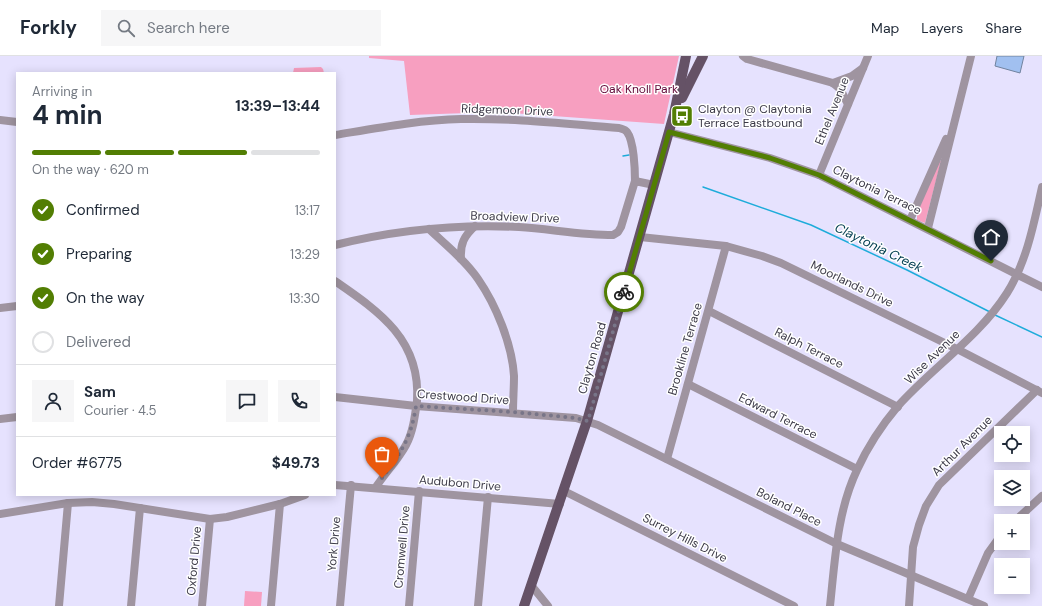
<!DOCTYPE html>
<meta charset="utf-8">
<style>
:root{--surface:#fff;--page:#f6f6f7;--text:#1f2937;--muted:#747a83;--line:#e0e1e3;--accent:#527e03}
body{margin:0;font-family:"DM Sans",sans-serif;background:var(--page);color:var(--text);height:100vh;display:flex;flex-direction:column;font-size:15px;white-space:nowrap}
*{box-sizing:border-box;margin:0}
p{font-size:13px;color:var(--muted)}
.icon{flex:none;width:22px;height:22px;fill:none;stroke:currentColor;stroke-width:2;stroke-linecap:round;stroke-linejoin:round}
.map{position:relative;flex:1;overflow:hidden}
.panel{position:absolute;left:16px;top:16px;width:320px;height:424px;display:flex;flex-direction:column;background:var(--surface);border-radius:0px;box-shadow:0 2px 10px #0003}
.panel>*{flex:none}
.controls{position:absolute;left:994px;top:370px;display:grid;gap:8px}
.controls a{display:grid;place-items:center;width:36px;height:36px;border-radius:0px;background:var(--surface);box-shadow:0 2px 10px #0003;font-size:20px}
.pin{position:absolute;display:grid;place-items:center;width:34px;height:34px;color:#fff;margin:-41px -17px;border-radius:50% 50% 50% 0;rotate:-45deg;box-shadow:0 0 4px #0007}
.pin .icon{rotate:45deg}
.courier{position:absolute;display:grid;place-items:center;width:40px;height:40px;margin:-20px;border:3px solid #527e03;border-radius:50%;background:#fff;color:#222;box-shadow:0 1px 5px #0007}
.headline em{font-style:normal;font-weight:700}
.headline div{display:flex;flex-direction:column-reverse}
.headline{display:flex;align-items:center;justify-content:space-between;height:68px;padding:0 16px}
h1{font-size:26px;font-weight:700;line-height:30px}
.bar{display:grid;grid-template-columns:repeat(4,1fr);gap:6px 4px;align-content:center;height:48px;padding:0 16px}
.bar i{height:5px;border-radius:3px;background:var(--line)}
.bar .current{background:var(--accent)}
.bar p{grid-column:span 4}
.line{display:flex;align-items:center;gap:10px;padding:0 16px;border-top:1px solid var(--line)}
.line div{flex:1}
.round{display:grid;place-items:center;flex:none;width:42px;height:42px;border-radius:0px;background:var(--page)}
ol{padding:0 16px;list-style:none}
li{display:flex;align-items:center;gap:12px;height:44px}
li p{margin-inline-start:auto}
li .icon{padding:4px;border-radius:50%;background:var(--accent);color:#fff;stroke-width:4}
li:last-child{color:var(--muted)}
li i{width:22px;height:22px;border:2px solid var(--line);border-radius:50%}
header{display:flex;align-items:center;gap:24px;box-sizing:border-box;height:56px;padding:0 20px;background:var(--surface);border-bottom:1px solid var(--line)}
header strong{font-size:19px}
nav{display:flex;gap:22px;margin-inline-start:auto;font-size:14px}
.search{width:280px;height:36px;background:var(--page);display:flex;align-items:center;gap:10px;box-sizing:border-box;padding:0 14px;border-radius:0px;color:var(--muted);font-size:15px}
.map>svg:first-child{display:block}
.green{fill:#f79fc0}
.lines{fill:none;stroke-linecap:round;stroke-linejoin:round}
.stream{stroke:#1eacda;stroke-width:1.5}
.building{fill:#a1c0f0;stroke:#71839f}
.minor{stroke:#9f94a0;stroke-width:8}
.major{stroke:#655266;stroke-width:10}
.done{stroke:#787588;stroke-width:4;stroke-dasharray:0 7.2}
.route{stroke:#527e03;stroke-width:5}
.labels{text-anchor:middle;stroke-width:3;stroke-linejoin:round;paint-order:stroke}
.park-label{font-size:12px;fill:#600536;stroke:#fff}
.poi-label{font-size:12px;fill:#3c3a48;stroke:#fff;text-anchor:start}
.street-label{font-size:12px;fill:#3c3a48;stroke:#fff}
.water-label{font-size:13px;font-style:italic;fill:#023d50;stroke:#fff}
</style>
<header>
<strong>Forkly</strong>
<div class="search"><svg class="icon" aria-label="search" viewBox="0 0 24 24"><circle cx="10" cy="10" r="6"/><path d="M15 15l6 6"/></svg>Search here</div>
<nav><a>Map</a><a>Layers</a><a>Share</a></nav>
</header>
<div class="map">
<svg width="1042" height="550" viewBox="0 0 1042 550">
<rect width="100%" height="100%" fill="#e6e2fe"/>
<g class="green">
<polygon points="369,0 679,0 664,68 497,56 410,59 404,5 369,2"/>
<polygon points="321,11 323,13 324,17 293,17 294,12"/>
<polygon points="939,105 941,105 925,167 917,164 917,157"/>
<polygon points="245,535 262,536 261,550 244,550"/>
</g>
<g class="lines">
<g class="stream">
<polyline points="623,100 629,99"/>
<polyline points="703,131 811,169 907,214 990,256"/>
<polyline points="995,259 1042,281"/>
</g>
</g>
<polygon class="building" points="997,0 1024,0 1020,17 995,10"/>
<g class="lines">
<g class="minor">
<polyline points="743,0 747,3 833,27 840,33 848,48"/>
<polyline points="833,27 852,20 863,12"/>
<polyline points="0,64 17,66"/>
<polyline points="669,76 770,102 819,119 1042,231"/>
<path d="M335 79C377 72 419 64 461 63 514 62 566 68 619 72 622 73 625 73 627 76 634 85 635 114 635 125"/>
<polyline points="819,119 868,0"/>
<polyline points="910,164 946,83"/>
<polyline points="928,172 971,0"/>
<path d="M429 173C446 189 465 204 478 223 496 249 512 288 514 320 514 332 513 344 513 356"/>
<polyline points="640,181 726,190 762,200 781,207 957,293 1042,337"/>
<path d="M335 189C395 174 457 168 519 171 550 173 582 179 613 179L618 176 621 171 635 125 654 129"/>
<path d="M461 203C460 188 464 180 475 170"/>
<path d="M335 225C380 256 421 284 417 345 415 360 413 376 406 389 398 404 385 417 376 431"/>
<polyline points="0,252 17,250"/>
<polyline points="709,255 898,351"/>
<polyline points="688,328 857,413"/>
<polyline points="335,341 416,350 576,362 598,369 837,488 984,550"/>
<polyline points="0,363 17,361"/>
<polyline points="667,403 726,190"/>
<polyline points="335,429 560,448"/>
<polyline points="564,435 794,550"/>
<polyline points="0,458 68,447 92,446 114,448 210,463 227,461 280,448 305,439"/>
<polyline points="1015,465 1042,440"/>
<polyline points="531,529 548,550"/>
<polyline points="968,543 988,497 1001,479"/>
<polyline points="59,550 68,447"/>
<polyline points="131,550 140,452"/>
<polyline points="202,550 210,463"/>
<polyline points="271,550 280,448"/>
<polyline points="340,550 351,429"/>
<polyline points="409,550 419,435"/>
<polyline points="478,550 488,441"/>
<path d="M830 550C835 504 837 456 857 414 867 392 882 369 898 350 933 311 979 281 1007 237 1027 205 1034 167 1042 131"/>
<polyline points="909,550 913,491 919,469 926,450 939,429 1037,334"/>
</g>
<g class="major">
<polyline points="682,42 703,0"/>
<polyline points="524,550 587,365 674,58 686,0"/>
</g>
</g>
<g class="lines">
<path class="done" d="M382 422C401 396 411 383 416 350L513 356 576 362 588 365 624 236"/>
<polyline class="route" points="624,236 669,76 770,102 819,119 991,205"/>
</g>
<defs>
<g id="bus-square" transform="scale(1.15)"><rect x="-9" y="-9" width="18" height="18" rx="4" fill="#527e03" stroke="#fff"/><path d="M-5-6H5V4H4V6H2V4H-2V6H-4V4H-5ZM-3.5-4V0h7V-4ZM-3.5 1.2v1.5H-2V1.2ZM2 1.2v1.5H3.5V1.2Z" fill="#fff"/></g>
</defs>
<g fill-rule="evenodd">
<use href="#bus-square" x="682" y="60"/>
</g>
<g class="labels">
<g class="park-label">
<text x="639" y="37">Oak Knoll Park</text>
</g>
<g class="poi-label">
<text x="698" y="57">Clayton @ Claytonia<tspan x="698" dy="14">Terrace Eastbound</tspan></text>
</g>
<g class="street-label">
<text transform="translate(507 54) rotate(2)" y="4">Ridgemoor Drive</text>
<text transform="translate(832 55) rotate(-68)" y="4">Ethel Avenue</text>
<text transform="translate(877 134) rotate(26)" y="4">Claytonia Terrace</text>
<text transform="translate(515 161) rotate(2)" y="4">Broadview Drive</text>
<text transform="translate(852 228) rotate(26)" y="4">Moorlands Drive</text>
<text transform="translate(809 292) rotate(27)" y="4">Ralph Terrace</text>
<text transform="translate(685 293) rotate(-74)" y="4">Brookline Terrace</text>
<text transform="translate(932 301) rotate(-44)" y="4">Wise Avenue</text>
<text transform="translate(592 302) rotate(-74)" y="4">Clayton Road</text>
<text transform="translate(463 341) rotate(4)" y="4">Crestwood Drive</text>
<text transform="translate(778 360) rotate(27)" y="4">Edward Terrace</text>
<text transform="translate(962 390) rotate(-45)" y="4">Arthur Avenue</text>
<text transform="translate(460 427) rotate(5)" y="4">Audubon Drive</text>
<text transform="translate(789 451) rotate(27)" y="4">Boland Place</text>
<text transform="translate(685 482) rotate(27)" y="4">Surrey Hills Drive</text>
<text transform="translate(334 488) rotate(-85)" y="4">York Drive</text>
<text transform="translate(402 491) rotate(-85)" y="4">Cromwell Drive</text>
<text transform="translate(194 505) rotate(-85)" y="4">Oxford Drive</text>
</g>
<g class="water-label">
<text transform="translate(879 191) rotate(26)" y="5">Claytonia Creek</text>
</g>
</g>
</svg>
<div class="controls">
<a><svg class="icon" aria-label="locate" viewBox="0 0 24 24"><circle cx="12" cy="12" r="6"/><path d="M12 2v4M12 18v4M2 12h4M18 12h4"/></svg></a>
<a><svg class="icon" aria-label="layers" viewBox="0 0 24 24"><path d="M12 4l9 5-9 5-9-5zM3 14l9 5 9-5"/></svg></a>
<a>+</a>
<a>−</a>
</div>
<div class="pin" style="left:382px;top:422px;background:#ea580c"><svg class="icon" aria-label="bag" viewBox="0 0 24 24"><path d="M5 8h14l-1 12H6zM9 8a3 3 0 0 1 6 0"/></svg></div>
<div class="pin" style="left:991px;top:205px;background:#1f2937"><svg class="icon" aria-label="home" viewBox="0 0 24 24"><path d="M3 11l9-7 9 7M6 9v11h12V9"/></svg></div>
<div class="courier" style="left:624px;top:236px"><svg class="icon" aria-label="bike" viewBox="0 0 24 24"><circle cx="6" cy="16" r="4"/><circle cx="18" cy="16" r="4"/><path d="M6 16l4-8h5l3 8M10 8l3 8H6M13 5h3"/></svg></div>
<section class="panel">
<div class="headline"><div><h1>4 min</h1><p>Arriving in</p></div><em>13:39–13:44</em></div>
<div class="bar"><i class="current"></i><i class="current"></i><i class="current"></i><i></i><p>On the way · 620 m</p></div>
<ol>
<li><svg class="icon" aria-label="check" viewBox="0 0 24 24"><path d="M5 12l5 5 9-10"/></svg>Confirmed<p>13:17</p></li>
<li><svg class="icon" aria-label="check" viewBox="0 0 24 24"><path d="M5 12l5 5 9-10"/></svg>Preparing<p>13:29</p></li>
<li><svg class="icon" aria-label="check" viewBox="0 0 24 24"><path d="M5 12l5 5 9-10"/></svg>On the way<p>13:30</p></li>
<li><i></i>Delivered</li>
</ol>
<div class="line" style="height:72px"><a class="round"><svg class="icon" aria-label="person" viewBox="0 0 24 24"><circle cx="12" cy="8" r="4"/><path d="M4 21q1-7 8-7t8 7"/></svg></a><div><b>Sam</b><p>Courier · 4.5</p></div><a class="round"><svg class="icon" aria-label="chat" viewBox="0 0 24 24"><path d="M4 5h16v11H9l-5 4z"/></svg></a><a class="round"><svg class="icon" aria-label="phone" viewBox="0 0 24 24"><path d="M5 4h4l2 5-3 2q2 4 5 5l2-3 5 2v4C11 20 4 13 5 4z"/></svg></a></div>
<div class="line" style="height:52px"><div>Order #6775</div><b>$49.73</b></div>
</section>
</div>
